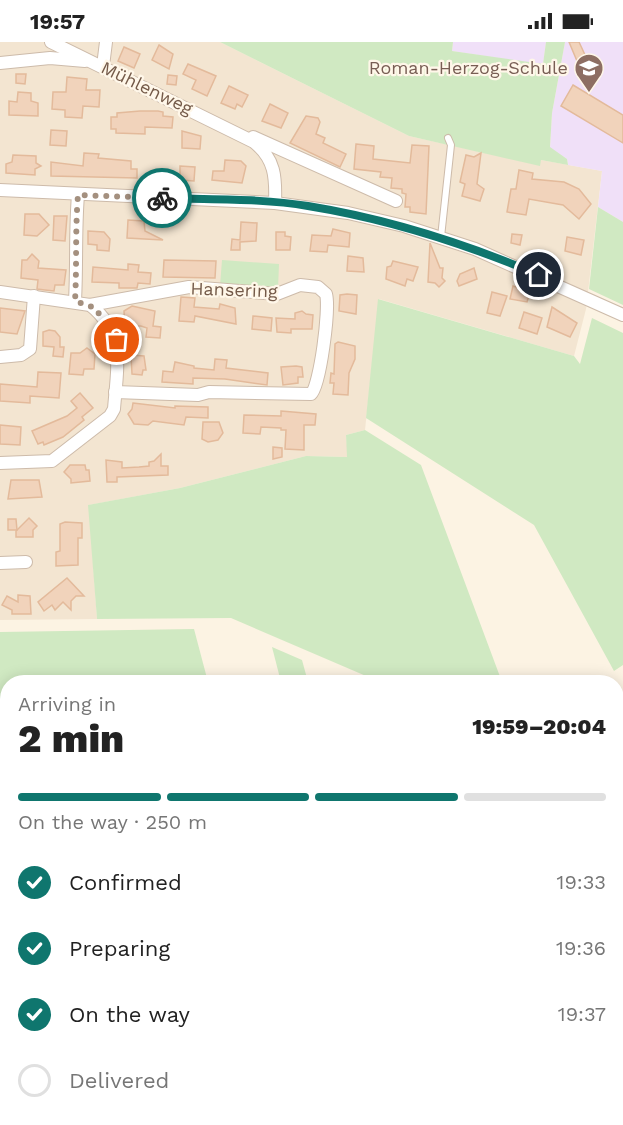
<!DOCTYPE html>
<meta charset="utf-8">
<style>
:root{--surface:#fff;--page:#f6f6f6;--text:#222;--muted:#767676;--line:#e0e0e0;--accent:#0f766e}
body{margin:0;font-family:"Work Sans",sans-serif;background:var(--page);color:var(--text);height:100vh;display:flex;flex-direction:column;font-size:22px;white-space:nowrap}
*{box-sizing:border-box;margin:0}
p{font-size:20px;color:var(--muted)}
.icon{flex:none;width:33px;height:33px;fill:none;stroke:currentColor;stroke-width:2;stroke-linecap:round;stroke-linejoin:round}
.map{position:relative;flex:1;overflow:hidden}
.side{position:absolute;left:0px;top:633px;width:624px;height:450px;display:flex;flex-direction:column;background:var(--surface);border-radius:24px 24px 0 0;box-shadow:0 3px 15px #0003}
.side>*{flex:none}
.pin{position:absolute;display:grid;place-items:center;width:51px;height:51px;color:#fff;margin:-26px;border:3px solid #fff;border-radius:50%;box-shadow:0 2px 6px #0007}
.courier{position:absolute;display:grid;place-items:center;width:60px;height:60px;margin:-30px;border:4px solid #0f766e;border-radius:50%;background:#fff;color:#222;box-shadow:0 2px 8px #0007}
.headline em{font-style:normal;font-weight:800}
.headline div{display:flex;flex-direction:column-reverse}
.headline{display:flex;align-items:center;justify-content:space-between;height:102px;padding:0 18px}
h1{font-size:39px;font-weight:800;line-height:45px}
.bar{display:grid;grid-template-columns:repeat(4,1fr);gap:9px 6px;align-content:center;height:72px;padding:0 18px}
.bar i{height:8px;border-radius:4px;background:var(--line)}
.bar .current{background:var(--accent)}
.bar p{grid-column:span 4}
ol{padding:0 18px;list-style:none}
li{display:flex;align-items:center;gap:18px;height:66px}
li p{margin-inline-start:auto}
li .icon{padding:6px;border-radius:50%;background:var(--accent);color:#fff;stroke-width:4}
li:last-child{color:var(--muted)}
li i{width:33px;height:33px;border:3px solid var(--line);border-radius:50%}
.status{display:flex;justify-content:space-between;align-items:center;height:42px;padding:0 30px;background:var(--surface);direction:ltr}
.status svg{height:16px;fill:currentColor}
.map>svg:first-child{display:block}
.residential{fill:#f3e5d1}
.education{fill:#f0e0f8}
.green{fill:#d0e9c2}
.building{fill:#f1d3bb;stroke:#e3ba9b;stroke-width:1.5}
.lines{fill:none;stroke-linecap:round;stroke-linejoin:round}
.service-casing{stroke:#cdbbaa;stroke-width:8}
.minor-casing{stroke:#cdbbaa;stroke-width:14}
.primary-casing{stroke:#dbd4d0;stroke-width:20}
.service{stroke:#fff;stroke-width:6}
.minor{stroke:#fff;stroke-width:12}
.primary{stroke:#fadb9c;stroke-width:18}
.done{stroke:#a4907f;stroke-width:6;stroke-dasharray:0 10.8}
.route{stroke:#0f766e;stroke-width:8}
.labels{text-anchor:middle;stroke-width:4.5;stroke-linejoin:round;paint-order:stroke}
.education-label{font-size:18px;fill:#785e54;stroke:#fff7e9;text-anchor:end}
.street-label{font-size:18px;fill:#745a49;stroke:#fff7e9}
</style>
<div class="status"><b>19:57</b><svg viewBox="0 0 49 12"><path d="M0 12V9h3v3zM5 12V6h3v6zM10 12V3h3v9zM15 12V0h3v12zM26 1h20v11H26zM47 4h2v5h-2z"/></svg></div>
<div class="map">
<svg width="623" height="1083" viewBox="0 0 623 1083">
<rect width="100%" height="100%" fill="#fcf3e3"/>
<polygon class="residential" points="0,0 220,0 409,94 539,123 541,118 602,129 586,267 574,314 379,257 365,388 346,393 348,415 306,414 180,446 89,463 97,577 0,578"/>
<g class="education">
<polygon points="453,0 546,0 543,23 452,9"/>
<polygon points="565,0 623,0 623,180 598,165 602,129 568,123 567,117 550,106 552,71"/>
</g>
<g class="green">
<polygon points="220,0 453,0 452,9 543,22 546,0 565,0 552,71 550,105 567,117 568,123 541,118 540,124 409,94"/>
<polygon points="598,165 623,180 623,263 589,247"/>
<polygon points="222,218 279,222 278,247 220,244"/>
<polygon points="378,257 574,314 580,322 592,276 623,291 623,623 614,629 534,483 366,376"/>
<polygon points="365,388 421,423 502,640 380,640 231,576 97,577 88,463 180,446 306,414 347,415 346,393"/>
<polygon points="194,587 208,640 8,640 7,812 0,804 0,590"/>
<polygon points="272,605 302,618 308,640 281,640"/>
<polygon points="0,835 8,843 7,995 0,994"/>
<polygon points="0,1036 7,1036 8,1076 111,1076 74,1083 0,1083"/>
<polygon points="151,1076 259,1076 277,1083 146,1083"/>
</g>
<g class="building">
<polygon points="569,0 579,0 586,15 577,19"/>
<polygon points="159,3 173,12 169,27 152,18"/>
<polygon points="124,5 140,12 134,26 118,19"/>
<polygon points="188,22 216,34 207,54 192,47 196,38 183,32"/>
<polygon points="16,32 26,32 25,42 16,41"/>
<polygon points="168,33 177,34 176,43 167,42"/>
<polygon points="67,35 87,37 86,48 100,48 99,65 83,64 82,76 65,75 65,68 52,67 53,50 66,50"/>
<polygon points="573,43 623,73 623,101 561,64"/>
<polygon points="229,44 248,53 242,65 237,62 235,67 221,61"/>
<polygon points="18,50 31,51 31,59 38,61 38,74 9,73 9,59 17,60"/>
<polygon points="270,62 288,71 281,86 262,79"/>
<polygon points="140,69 158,69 163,70 163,74 173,75 172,86 145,85 145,92 116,91 116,87 111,87 111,75 117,75 117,71"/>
<polygon points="306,74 318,76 320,80 316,92 325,96 323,101 346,112 340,125 290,101"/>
<polygon points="51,88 67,89 66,104 50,103"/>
<polygon points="182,89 201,94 200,107 182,106"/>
<polygon points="356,102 374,104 373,117 410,121 412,103 429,104 426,172 410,170 410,165 405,165 406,152 402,151 402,147 391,146 392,136 380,135 381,130 354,127"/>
<polygon points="84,111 99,112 98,116 131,119 131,127 137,127 137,136 51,134 51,120 83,124"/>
<polygon points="481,111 477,142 484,147 480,159 462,154 465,142 460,140 466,113 474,115"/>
<polygon points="13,113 36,114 36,121 41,124 35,127 35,133 6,131 6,122 12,120"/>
<polygon points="225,118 241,119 246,124 242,141 212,138 213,129 224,129"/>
<polygon points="180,124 195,125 194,139 180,138"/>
<polygon points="519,128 533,131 532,137 564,140 579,147 591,162 579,177 563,163 529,157 526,173 507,170 511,147 516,147"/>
<polygon points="25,172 39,172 49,183 37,194 24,193"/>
<polygon points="54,174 67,174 65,199 53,198"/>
<polygon points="128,178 144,179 145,189 163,198 127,196"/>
<polygon points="241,180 257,181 256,199 240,200 240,208 231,208 232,197 240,198"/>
<polygon points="333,187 350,191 349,205 328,203 327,210 310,209 312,193 331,194"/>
<polygon points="88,189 104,190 110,197 109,209 97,208 97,203 88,202"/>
<polygon points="276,190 285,190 285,194 291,195 290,208 276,208"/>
<polygon points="512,192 522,193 520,203 511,201"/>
<polygon points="567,195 584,198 581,213 565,209"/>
<polygon points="430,201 440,226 443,226 442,236 445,239 439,245 435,241 428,240"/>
<polygon points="32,212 39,219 38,226 66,228 64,243 55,243 54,249 45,248 37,247 38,238 21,236 22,218 27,218"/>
<polygon points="348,214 363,216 364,230 347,229"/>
<polygon points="164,218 216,219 215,236 163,235"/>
<polygon points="393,219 418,225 413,239 407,237 405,244 386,237 387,225 391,224"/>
<polygon points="128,222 139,223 138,230 151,231 150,242 138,241 137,246 119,246 119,241 92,240 93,225 128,228"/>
<polygon points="474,226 477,237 459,244 457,239 460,232"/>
<polygon points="513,244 530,250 527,260 510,257"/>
<polygon points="492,250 507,254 500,274 487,271"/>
<polygon points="347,252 357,253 356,272 339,269 340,253"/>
<polygon points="181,255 195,256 194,265 219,267 220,262 235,266 236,282 195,274 194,280 179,279"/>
<polygon points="132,264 155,269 153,284 161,285 160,296 146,295 147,286 141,284 125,284 124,269"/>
<polygon points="552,265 577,281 570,295 547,285"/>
<polygon points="0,266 25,269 17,292 0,290"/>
<polygon points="302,269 306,272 313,273 312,287 291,287 291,291 277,290 276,276 295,277 295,271"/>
<polygon points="524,270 542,276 537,292 519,286"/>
<polygon points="253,274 272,276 271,289 252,287"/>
<polygon points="49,288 55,289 60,295 60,305 64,305 63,315 53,314 54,305 43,304 43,290"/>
<polygon points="338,300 355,304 355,317 349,331 348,353 333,352 334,341 330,341 331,331 334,332 335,302"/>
<polygon points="87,306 95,312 94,327 84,327 83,333 69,332 71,311 80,311"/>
<polygon points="131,313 144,314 146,328 143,328 142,333 132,332"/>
<polygon points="215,317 227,318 226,326 268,331 267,343 225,337 193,336 193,342 162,340 163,329 173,330 175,320 194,324 194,326 214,328"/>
<polygon points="296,324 302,325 303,335 298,335 298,341 283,343 281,325"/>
<polygon points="38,330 61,331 59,356 30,354 30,361 0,359 0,342 37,345"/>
<polygon points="80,351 93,366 82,375 84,378 63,395 44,403 43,400 38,402 32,389 67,374 77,366 71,359"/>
<polygon points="133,361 175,366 175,364 208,365 208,376 186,375 184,383 153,379 148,383 134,382 128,372 132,367"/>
<polygon points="281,369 316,372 315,383 304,383 304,408 285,407 286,388 281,388 281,386 261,385 260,392 243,391 244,373 281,374"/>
<polygon points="203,380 219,380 223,391 218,398 208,400 202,397"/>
<polygon points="0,383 21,385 20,403 0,402"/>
<polygon points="273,405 282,406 282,415 273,417"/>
<polygon points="161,412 161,424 168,424 168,433 117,435 117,440 107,440 106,418 122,420 122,426 139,425 149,424 149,420 154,419"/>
<polygon points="70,423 85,423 86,428 89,428 90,439 71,441 71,437 64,430"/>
<polygon points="11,438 39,438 42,455 8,457"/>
<polygon points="29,476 37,484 33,488 33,495 16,495 16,489"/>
<polygon points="8,477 16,477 17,488 8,488"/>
<polygon points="65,480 82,481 82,496 78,496 78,523 56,524 56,510 60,509 60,482"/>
<polygon points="67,536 84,554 76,554 71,559 71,568 63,560 55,568 52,563 44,569 38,560"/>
<polygon points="18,553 30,554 31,572 12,572 12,568 2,563 7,554 18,560"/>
</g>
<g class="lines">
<g class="service-casing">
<polyline id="service" points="441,195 451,103 448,96"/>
</g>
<g class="minor-casing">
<g id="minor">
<path d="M51 0 254 100C275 117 276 135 275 161"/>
<polyline points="0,21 50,16 85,19"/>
<polyline points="103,24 106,0"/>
<polyline points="253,95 396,159"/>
<polyline points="0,148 275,161 348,171 404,184 475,207 623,273"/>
<path d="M0 250 90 263C126 291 117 327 114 367L110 374 52 419 0 421"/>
<path d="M75 259C77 223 75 189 78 153"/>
<path d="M90 263 189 245 277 252 300 243 318 245 326 252C330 267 320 344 311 352L209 350 198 353 115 350"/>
<polyline points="0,315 21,313 30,307 34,254"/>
<polyline points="0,521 26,520"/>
<polyline points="0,817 8,825"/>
<polyline points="270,1076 288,1083"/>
</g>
</g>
<g class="primary-casing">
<g id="primary">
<polyline points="616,955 623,953"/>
<polyline points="0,1009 8,1010"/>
</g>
</g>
<use href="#service" class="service"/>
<use href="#minor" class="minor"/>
<use href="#primary" class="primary"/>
</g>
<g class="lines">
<path class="done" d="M117 298 95 266 75 259C77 223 75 189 78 153L162 156"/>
<path class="route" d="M162 156C210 158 260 156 308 164 388 177 464 201 539 233"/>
</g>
<defs>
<g id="school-pin" transform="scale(1.5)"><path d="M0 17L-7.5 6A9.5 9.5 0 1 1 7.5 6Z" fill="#8d6e63" stroke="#fff7e9"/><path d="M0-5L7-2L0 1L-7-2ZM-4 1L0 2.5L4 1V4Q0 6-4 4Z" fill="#fff"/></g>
</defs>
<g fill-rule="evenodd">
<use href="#school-pin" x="589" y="26"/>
</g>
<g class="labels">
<g class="education-label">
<text x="568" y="32">Roman-Herzog-Schule</text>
</g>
<g class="street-label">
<text transform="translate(147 46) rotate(26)" y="6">Mühlenweg</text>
<text transform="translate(234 248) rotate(2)" y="6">Hansering</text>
</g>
</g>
</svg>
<div class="pin" style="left:117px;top:298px;background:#ea580c"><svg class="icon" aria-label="bag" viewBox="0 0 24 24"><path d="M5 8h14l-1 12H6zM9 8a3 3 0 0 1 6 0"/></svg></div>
<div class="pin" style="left:539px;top:233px;background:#1f2937"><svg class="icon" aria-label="home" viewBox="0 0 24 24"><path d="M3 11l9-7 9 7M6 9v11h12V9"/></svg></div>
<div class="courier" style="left:162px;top:156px"><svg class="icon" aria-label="bike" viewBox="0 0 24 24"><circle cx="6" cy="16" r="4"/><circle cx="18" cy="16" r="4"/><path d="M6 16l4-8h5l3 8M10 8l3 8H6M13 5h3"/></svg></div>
<section class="side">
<div class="headline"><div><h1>2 min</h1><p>Arriving in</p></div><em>19:59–20:04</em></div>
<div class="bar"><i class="current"></i><i class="current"></i><i class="current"></i><i></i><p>On the way · 250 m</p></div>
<ol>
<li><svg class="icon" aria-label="check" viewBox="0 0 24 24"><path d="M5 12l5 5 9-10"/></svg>Confirmed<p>19:33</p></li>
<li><svg class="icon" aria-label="check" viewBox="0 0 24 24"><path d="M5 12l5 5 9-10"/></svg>Preparing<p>19:36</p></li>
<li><svg class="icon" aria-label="check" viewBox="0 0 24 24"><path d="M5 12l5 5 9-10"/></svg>On the way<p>19:37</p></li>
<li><i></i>Delivered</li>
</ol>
</section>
</div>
